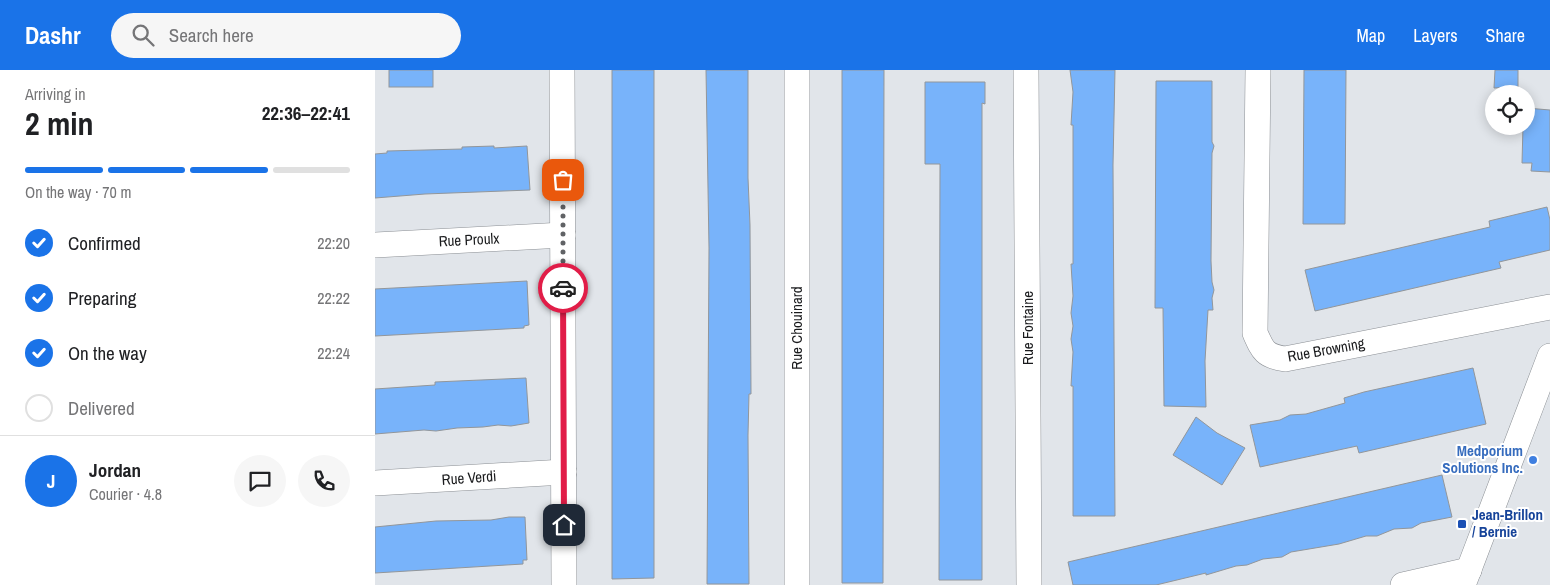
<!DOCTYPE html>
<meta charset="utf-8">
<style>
:root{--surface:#fff;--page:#f6f6f6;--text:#202124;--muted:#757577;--line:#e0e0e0;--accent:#1a73e8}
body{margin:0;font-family:"Archivo Narrow",sans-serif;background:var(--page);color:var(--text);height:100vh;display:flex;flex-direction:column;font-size:19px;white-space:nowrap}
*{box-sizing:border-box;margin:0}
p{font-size:16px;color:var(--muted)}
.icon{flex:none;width:28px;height:28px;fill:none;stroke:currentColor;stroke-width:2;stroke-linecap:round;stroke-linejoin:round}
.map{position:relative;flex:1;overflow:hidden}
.panel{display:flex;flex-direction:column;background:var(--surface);width:375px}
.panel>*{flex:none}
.controls{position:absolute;left:1110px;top:15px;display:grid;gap:10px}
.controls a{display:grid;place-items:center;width:50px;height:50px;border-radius:50%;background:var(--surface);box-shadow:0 2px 12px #0003;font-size:25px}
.pin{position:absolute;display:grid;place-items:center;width:42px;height:42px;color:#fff;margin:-21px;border-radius:10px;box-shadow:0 2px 8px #0006}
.courier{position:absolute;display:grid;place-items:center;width:50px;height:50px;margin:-25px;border:4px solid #e11d48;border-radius:50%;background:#fff;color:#222;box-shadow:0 1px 6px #0007}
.overview em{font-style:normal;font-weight:800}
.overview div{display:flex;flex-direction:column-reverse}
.overview{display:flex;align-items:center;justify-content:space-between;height:85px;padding:0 25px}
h1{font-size:32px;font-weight:800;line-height:38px}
.bar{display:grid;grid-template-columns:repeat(4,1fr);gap:8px 5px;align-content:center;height:60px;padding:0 25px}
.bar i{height:6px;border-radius:4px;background:var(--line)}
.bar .on{background:var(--accent)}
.bar p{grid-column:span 4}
.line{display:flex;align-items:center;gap:12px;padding:0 25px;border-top:1px solid var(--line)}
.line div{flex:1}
.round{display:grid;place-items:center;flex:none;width:52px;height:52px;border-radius:26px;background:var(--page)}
ol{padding:0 25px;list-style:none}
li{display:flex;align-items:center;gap:15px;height:55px}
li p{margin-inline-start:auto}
li .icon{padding:5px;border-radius:50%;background:var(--accent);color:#fff;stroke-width:4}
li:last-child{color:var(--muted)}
li i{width:28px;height:28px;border:2px solid var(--line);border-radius:50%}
header{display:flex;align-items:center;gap:30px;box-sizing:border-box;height:70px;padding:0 25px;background:var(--accent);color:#fff}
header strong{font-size:24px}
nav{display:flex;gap:28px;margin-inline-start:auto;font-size:18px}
.search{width:350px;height:45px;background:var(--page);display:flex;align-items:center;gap:12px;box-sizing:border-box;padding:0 18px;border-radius:28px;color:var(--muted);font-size:19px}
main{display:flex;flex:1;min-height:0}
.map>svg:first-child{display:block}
.building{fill:#78b3fa;stroke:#92969a}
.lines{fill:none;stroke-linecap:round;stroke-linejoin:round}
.minor-casing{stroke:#8b8f94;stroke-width:26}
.minor{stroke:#fff;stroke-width:25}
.done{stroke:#606265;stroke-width:5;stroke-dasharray:0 9}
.route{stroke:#e11d48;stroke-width:6}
.shop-dot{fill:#3f7fe0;stroke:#fff;stroke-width:2}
.transit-dot{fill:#1a4fb4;stroke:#fff;stroke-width:2}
.labels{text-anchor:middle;stroke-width:4;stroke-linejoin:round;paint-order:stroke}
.street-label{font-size:15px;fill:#1a1b1d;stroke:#fff}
.shop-label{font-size:15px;font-weight:bold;fill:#366cbe;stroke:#fff;text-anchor:end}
.transit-label{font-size:15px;font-weight:bold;fill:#164399;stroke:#fff;text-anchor:start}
</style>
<header>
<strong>Dashr</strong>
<div class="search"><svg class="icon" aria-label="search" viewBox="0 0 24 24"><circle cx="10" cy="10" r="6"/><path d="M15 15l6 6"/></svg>Search here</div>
<nav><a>Map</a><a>Layers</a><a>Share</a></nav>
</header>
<main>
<section class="panel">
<div class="overview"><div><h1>2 min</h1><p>Arriving in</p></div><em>22:36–22:41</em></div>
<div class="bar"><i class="on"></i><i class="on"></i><i class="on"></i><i></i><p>On the way · 70 m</p></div>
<ol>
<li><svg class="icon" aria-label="check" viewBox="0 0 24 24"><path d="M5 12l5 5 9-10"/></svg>Confirmed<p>22:20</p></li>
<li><svg class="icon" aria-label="check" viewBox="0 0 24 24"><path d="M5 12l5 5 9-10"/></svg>Preparing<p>22:22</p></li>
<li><svg class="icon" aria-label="check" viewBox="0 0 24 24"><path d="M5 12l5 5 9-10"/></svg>On the way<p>22:24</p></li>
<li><i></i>Delivered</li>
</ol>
<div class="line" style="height:90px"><b class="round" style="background:var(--accent);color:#fff">J</b><div><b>Jordan</b><p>Courier · 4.8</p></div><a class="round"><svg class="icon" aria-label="chat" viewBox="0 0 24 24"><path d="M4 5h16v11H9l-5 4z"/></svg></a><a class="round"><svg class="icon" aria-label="phone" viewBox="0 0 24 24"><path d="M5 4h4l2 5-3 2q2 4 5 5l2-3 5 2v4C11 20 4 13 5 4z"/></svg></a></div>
</section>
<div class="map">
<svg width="1175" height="515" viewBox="0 0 1175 515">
<rect width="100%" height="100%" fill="#e1e5ea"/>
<g class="building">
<rect x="14" y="0" width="44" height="17"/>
<polygon points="237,0 279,0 279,508 237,509"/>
<polygon points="331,0 373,0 373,108 375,155 376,324 374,324 373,365 374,514 332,514 334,178"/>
<polygon points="467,0 509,0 508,513 467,513"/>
<polygon points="695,0 740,0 738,95 740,446 698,446 698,316 696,316 698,282 696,269 698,256 696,243 698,226 696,194 698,194 698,55 696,55 698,22"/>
<polygon points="929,0 971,0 970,154 928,154"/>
<polygon points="1120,0 1143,0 1143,17 1119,18"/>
<polygon points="781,11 837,11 837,72 839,76 837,83 836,191 837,212 839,220 837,228 838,240 833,240 830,291 831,337 789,336 788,238 780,238"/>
<polygon points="550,12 610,12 610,34 607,33 607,510 564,510 565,94 550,94"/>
<polygon points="1151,38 1175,40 1175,102 1156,101 1157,93 1147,93 1148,56 1151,56"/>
<polygon points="119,76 119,78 152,76 155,120 50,124 0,128 0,84 12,83 12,81 87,79 87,77"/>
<polygon points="1172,137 1175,150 1175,180 1124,192 1126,198 940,241 930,200 1115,157 1114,151"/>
<polygon points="152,211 154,255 149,256 149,258 0,266 0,219"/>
<polygon points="1098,298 1111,354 984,383 982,376 885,397 875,355 905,350 915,345 931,344 970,333 969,328 989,322"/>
<polygon points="151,308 154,353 136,356 123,355 108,357 82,358 61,361 49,360 0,364 0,319 60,315 60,312"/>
<polygon points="821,347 842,363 870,378 847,415 798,385"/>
<polygon points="1067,405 1077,447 1046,453 1037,458 1019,459 1002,466 991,466 964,474 916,482 907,487 888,489 872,495 861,496 831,505 831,503 781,515 698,515 693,492"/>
<polygon points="134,447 150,447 152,490 148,490 148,494 0,503 0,457 61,451 116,450"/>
</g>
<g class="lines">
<g class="minor-casing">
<g id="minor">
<polyline points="187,0 189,515"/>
<polyline points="422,0 422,515"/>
<polyline points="651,0 654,515"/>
<path d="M883 0 880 263C888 281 890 286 910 289L1175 237"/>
<polyline points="0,175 188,165"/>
<polyline points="0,413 189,402"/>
<polyline points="1028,515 1094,500"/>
<polyline points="1088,515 1175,286"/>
</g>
</g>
<use href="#minor" class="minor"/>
</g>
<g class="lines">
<polyline class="done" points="188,110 188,218"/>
<polyline class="route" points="188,218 189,455"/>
</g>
<circle class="shop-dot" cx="1158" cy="390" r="5"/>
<rect class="transit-dot" x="1082" y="449" width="10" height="10" rx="2.5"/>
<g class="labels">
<g class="street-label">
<text transform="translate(94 170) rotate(-3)" y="5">Rue Proulx</text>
<text transform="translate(422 258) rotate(-90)" y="5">Rue Chouinard</text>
<text transform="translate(653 258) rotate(-90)" y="5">Rue Fontaine</text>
<text transform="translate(951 280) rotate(-10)" y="5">Rue Browning</text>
<text transform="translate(94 408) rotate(-4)" y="5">Rue Verdi</text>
</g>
<g class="shop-label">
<text x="1148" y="386">Medporium<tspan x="1148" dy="17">Solutions Inc.</tspan></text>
</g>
<g class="transit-label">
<text x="1097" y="450">Jean-Brillon<tspan x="1097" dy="17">/ Bernie</tspan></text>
</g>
</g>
</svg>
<div class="controls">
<a><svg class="icon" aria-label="locate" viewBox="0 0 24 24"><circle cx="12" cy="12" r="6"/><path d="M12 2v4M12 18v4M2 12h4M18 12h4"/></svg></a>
</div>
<div class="pin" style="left:188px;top:110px;background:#ea580c"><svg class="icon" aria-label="bag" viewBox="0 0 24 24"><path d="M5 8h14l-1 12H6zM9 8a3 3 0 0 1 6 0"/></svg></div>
<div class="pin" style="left:189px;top:455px;background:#1f2937"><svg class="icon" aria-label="home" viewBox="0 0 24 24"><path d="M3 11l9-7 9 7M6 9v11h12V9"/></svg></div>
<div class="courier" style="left:188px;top:218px"><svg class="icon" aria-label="car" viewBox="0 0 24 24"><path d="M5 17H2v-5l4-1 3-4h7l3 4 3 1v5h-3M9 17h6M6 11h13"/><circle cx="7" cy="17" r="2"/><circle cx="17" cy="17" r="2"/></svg></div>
</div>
</main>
